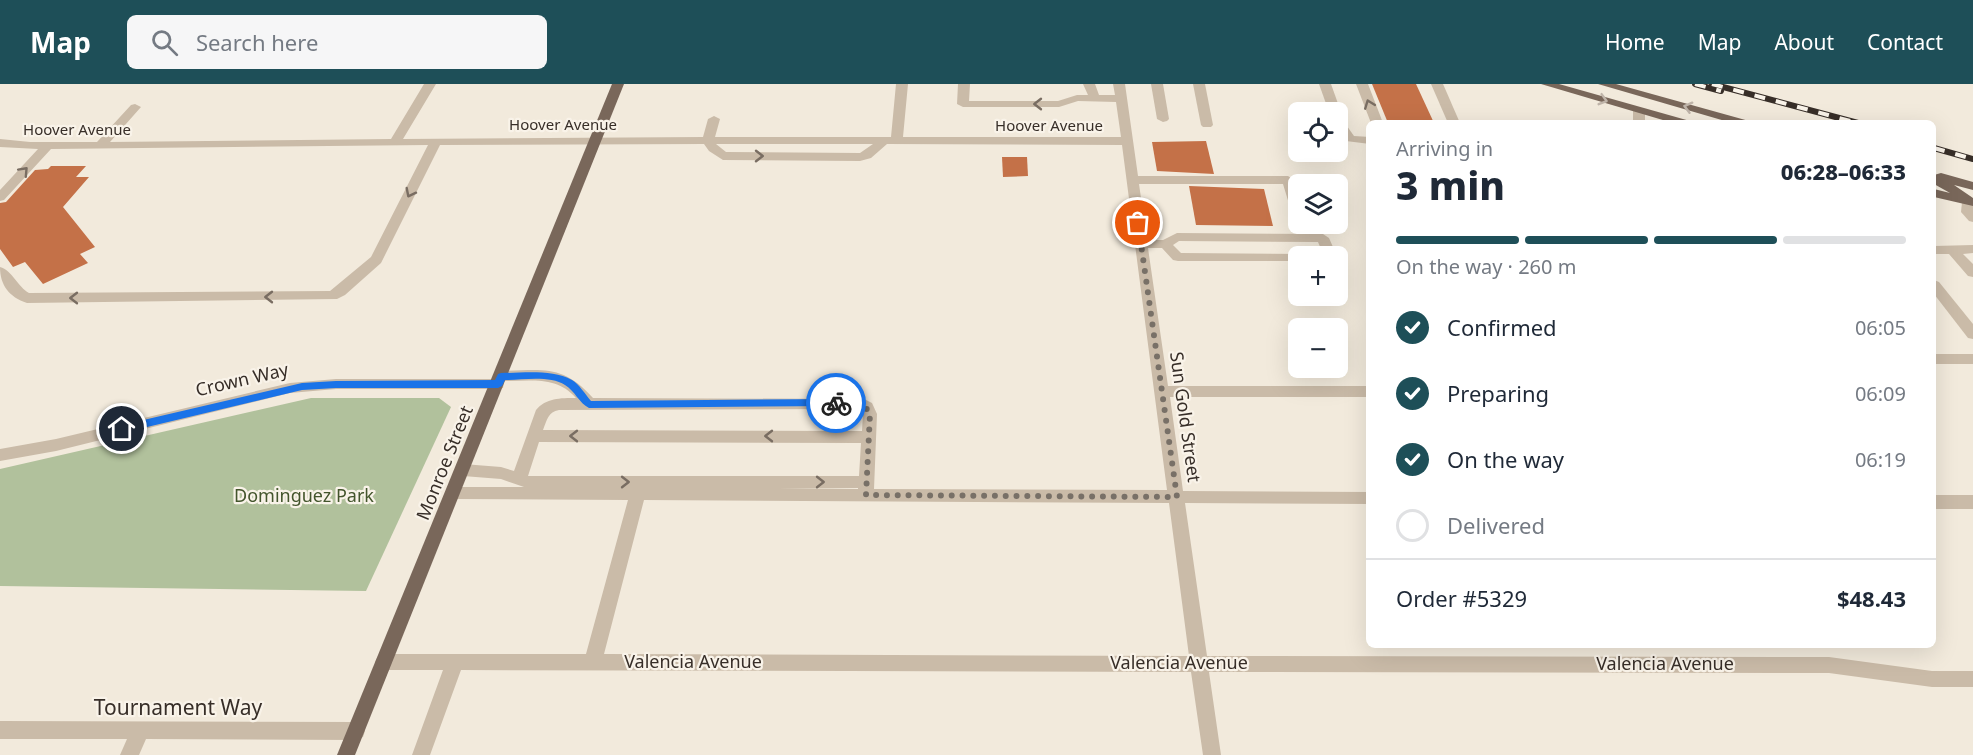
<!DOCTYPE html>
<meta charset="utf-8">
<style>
:root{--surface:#fff;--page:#f6f6f7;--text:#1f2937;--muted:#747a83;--line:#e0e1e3;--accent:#1e4f58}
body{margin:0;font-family:"Noto Sans",sans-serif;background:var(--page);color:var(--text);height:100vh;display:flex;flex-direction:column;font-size:22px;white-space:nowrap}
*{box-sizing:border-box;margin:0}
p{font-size:20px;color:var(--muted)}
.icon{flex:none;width:33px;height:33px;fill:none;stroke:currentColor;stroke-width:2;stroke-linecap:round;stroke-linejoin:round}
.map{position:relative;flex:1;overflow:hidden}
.details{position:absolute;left:1366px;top:36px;width:570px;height:528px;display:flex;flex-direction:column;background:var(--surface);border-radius:9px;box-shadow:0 6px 24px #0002}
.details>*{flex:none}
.fabs{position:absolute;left:1288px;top:18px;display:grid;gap:12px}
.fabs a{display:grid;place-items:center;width:60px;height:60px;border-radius:9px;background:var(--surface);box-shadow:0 6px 24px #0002;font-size:30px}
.pin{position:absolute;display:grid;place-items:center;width:51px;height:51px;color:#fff;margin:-26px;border:3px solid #fff;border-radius:50%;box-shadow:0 2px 6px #0007}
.courier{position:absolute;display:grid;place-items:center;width:60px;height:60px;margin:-30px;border:4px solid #1a73e8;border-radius:50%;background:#fff;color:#222;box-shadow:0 2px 8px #0007}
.summary em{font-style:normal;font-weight:800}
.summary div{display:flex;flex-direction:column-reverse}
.summary{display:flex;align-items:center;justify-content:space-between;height:102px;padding:0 30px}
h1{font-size:39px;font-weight:800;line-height:45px}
.bar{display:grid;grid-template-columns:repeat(4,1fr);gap:9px 6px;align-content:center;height:72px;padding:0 30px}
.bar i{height:8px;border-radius:4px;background:var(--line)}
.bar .on{background:var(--accent)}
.bar p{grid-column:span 4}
.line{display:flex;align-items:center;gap:15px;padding:0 30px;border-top:2px solid var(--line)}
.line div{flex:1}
ol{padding:0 30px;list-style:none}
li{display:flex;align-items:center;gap:18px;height:66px}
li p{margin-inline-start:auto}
li .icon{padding:6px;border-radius:50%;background:var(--accent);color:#fff;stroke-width:4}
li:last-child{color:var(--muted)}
li i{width:33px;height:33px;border:3px solid var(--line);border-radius:50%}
header{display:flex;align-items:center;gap:36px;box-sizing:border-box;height:84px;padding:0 30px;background:var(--accent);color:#fff}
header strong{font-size:28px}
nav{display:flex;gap:33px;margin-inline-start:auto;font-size:21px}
.search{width:420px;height:54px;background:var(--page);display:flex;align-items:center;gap:15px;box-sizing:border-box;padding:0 21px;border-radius:9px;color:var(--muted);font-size:22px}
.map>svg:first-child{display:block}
.green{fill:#b1c19c}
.building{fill:#c47148}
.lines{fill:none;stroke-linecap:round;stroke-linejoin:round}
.minor{fill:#cabba8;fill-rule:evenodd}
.major{fill:#79675a;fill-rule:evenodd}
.rail-casing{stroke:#372e28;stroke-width:6}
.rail{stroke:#f9f3e9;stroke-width:4;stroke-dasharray:11;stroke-linecap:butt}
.oneway{stroke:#bfb4a9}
.oneway2{stroke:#796d62}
.route{fill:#1a73e8}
.done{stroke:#787067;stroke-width:6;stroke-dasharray:0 10.8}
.labels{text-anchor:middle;stroke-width:4.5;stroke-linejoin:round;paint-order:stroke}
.far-street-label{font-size:15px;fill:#372e28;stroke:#f9f3e9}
.street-label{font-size:18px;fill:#372e28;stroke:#f9f3e9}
.park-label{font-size:18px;fill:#43552c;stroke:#f9f3e9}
.near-street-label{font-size:21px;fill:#372e28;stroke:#f9f3e9}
</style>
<header>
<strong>Map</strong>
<div class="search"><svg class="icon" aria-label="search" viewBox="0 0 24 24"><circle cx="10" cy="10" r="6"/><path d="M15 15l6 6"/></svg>Search here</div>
<nav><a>Home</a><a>Map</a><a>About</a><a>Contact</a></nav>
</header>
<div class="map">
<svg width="1973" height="671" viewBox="0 0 1973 671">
<rect width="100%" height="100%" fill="#f2eadc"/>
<polygon class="green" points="311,314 439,314 451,323 366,507 0,502 0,385"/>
<g class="building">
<polygon points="1372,0 1416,0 1434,39 1388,39"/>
<polygon points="1206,57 1214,90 1157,87 1152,58"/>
<polygon points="1002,73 1027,73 1028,92 1003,93"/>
<polygon points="51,82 86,82 76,93 89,93 63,123 95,163 80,170 88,179 43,200 25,178 13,183 0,165 0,119 6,118 35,86 48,85"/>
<polygon points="1189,102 1264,105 1273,142 1196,141"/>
</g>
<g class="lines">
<g class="minor">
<path d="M424 0H436L403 55 703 53 708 35 714 32 720 35 715 53H891L896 0H908L903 53H1121L1116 18 1078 17 1059 23H963L957 20 958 0H970L969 17H1058L1077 11H1088L1083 0H1095L1099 11H1115L1113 0H1125L1138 92H1288L1294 96 1299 112V137L1293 133 1283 100H1139L1147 156H1163L1177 149 1323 150 1329 154 1337 172H1324L1318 158 1179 157 1173 161 1181 169 1304 170 1305 172H1299V177H1178L1173 176 1162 164H1148L1168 302H1370V313H1170L1183 407 1370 408V420L1185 419 1207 572 1829 573 1932 587H1973V603H1932L1829 589 1209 588 1221 671H1203L1191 588 461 586 430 671H412L443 586H384L378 584 375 578 378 572 384 570H586L628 416 454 415 448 414 446 409 448 404 454 403H524L501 395 463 392 457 390 455 386 457 382 463 380 501 383 514 387 536 326C546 314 560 314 576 314 557 292 531 297 504 297L503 304 498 305H336L290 309 56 367 0 377V365L56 355 290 299 336 295H495L496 288 501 287C543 286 563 280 593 314L864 315 872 319 877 330 874 405 1167 406 1122 61 887 60 871 74 860 77 723 76 709 67 704 60 440 61 381 179 345 211 337 215 27 219C9 213 0 201 0 183 12 186 18 203 29 209L330 207 371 173 428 61 51 65 4 116 0 117V106L38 65 0 63V55L30 58H97L131 21 135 20 141 23 110 58 391 55ZM716 60H873L860 69 726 68ZM857 325 863 330 862 347 543 346C547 336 548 328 559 326ZM539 358 861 359 859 392H528ZM778 404H858V405ZM644 416 1169 419 1189 572 604 570Z"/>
<polygon points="1151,0 1163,0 1169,35 1167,37 1163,38 1157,35"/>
<polygon points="1193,0 1205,0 1213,41 1211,43 1203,43 1201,41"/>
<polygon points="1319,0 1331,0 1341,28 1339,30 1329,28"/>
<polygon points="1356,0 1368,0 1383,39 1371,39"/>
<polygon points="1431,0 1443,0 1460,39 1448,39"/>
<polygon points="1639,23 1645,26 1645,39 1633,39 1633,26"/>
<polygon points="1338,34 1342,35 1354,52 1370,53 1370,60 1346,57 1338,49"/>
<polygon points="1968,114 1973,116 1973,138 1969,137 1961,128 1962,118"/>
<polygon points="1973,161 1973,169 1963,170 1973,180 1973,193 1968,192 1949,170 1934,170 1934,162"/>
<polygon points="1934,196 1939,198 1973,240 1973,255 1968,254 1934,210"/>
<rect x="1934" y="270" width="39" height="10"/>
<rect x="1934" y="411" width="39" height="14"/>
<polygon points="0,637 356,638 363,641 365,647 363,653 356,656 146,655 139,671 120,671 127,655 0,655"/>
</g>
<g class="major">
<polygon points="612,0 624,0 355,671 337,671"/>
<polygon points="1541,0 1559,0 1690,37 1692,39 1673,39"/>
<polygon points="1598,0 1616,0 1749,37 1751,39 1732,39"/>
<polygon points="1941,89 1973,98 1973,106 1954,101 1973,114 1973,122 1934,113 1934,105 1950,109 1934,100 1934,91"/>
</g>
<g class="rail-casing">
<g id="rail">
<polyline points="1695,0 1721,7"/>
<polyline points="1712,0 1858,39"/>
<polyline points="1934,64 1973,75"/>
</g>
</g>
<use href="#rail" class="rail"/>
</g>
<defs><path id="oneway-chevron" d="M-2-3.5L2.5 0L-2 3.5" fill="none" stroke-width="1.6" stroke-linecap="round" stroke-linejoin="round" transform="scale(1.5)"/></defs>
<g class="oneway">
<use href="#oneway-chevron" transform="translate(1603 16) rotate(16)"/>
<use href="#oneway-chevron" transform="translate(1688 23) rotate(-165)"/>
</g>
<g class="oneway2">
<use href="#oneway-chevron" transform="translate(1038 20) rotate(-180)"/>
<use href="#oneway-chevron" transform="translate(1369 20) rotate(-111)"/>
<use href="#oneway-chevron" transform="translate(759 72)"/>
<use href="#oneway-chevron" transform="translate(24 87) rotate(-47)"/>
<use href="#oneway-chevron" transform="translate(410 109) rotate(117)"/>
<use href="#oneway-chevron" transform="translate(269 213) rotate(180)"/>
<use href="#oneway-chevron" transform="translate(74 214) rotate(180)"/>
<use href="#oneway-chevron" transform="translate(574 352) rotate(-180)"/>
<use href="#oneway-chevron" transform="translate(769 352) rotate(-180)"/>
<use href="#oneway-chevron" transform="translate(625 398)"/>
<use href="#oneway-chevron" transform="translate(820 398)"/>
</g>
<path class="route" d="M501 289C523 289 552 285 572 296 579 300 585 310 591 317L836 315 841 319 836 322 589 324C579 319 575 307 565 301 550 291 522 296 505 296L502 302 498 304H336L302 306 122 349 117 345 122 341 302 299 336 297 495 296 498 290Z"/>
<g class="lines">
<path class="done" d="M836 319C851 319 863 316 870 330L866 411 1177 413 1138 139"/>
</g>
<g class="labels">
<g class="far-street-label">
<text x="563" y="46">Hoover Avenue</text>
<text x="1049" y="47">Hoover Avenue</text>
<text x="77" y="51">Hoover Avenue</text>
</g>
<g class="street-label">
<text transform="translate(242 296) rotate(-13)" y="6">Crown Way</text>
<text transform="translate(1185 333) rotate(82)" y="6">Sun Gold Street</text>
<text transform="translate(445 379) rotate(-68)" y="6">Monroe Street</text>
<text x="693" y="584">Valencia Avenue</text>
<text x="1179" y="585">Valencia Avenue</text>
<text x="1665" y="586">Valencia Avenue</text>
</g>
<g class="park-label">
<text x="304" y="418">Dominguez Park</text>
</g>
<g class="near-street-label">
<text x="178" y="631">Tournament Way</text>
</g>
</g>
</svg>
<div class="fabs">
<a><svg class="icon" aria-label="locate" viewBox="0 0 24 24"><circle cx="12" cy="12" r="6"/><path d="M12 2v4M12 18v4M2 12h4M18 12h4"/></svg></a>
<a><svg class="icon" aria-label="layers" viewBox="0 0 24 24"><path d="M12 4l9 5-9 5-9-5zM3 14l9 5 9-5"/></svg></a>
<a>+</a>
<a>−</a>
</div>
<div class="pin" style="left:1138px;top:139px;background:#ea580c"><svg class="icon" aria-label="bag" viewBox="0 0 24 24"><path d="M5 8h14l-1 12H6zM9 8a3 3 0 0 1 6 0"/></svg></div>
<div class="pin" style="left:122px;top:345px;background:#1f2937"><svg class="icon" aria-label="home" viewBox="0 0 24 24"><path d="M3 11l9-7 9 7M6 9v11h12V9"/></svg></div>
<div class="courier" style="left:836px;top:319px"><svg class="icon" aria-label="bike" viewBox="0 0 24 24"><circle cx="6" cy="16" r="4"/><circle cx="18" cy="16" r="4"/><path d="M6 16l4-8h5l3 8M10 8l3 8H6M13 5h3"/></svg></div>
<section class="details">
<div class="summary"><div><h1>3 min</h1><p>Arriving in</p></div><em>06:28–06:33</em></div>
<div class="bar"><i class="on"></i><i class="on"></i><i class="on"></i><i></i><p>On the way · 260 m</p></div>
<ol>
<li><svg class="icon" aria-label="check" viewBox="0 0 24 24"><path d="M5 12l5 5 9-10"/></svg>Confirmed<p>06:05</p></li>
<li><svg class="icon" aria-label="check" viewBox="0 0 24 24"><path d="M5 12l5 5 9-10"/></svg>Preparing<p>06:09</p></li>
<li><svg class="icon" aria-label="check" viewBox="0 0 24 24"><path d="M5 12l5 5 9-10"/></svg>On the way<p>06:19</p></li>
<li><i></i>Delivered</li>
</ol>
<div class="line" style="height:78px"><div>Order #5329</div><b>$48.43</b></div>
</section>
</div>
